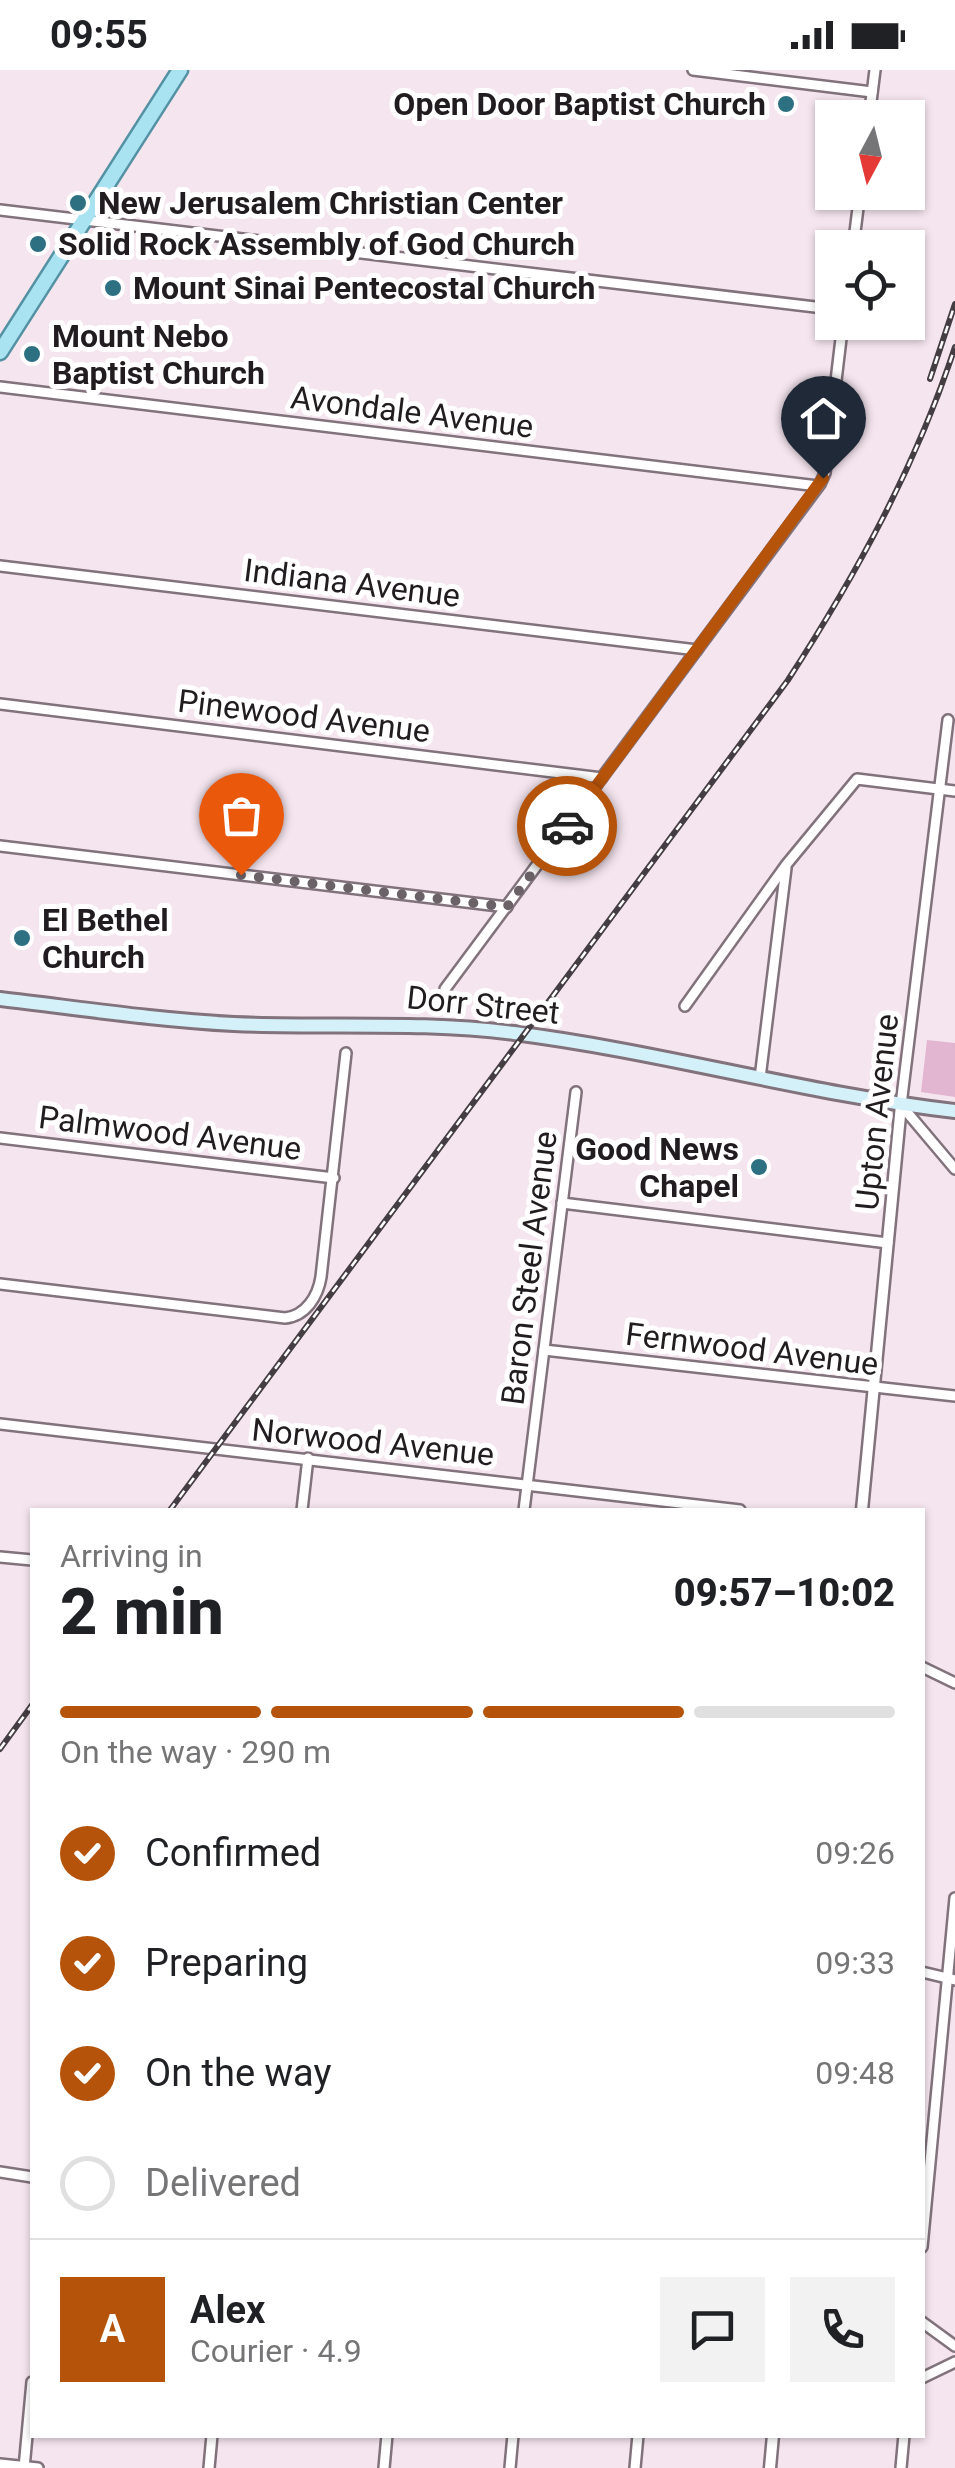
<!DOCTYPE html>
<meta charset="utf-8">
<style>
:root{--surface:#fff;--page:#f2f2f2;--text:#202124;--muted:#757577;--line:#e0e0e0;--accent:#b45309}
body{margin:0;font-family:Roboto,sans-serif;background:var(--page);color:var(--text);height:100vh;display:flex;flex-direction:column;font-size:38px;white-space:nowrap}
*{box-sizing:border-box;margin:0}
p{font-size:32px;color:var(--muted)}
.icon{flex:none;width:55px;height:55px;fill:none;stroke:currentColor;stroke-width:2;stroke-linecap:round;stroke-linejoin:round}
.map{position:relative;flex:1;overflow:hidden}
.side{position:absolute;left:30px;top:1438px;width:895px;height:930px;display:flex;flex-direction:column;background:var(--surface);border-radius:0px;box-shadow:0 2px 8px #0004}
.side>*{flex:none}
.needle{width:65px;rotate:187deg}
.controls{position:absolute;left:815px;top:30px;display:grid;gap:20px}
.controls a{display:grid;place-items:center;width:110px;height:110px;border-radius:0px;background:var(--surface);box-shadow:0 2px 8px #0004;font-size:50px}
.pin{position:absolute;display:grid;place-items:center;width:85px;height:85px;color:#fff;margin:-102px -42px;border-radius:50% 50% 50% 0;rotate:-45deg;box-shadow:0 0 10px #0007}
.pin .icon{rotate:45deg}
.courier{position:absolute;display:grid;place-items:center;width:100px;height:100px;margin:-50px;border:8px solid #b45309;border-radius:50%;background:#fff;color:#222;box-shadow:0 2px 12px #0007}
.head em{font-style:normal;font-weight:800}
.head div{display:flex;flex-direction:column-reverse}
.head{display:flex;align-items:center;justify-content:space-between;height:170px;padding:0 30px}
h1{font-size:65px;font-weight:800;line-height:75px}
.bar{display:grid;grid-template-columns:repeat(4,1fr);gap:15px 10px;align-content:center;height:120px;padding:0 30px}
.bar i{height:12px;border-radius:8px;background:var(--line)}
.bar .selected{background:var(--accent)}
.bar p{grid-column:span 4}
.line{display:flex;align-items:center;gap:25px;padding:0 30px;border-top:2px solid var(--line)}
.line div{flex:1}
.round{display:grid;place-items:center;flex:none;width:105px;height:105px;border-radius:0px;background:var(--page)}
ol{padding:0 30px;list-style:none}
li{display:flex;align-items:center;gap:30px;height:110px}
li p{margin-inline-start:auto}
li .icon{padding:10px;border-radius:50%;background:var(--accent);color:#fff;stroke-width:4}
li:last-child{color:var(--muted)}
li i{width:55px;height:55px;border:5px solid var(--line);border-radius:50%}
.status{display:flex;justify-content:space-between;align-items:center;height:70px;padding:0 50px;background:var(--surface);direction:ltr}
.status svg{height:28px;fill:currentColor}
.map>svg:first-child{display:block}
.green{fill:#e2b6d1}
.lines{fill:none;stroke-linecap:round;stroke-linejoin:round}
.minor-casing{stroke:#81727b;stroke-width:14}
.tertiary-casing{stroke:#81727b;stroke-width:15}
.secondary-casing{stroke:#81727b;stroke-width:18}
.primary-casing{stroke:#5492a3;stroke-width:19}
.minor{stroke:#fff;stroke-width:9}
.tertiary{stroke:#fff;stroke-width:10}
.secondary{stroke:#d4f1f9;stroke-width:12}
.primary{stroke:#a9e3f2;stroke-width:14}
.rail-casing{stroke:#443d42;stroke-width:6}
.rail{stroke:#fff;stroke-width:2.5;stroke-dasharray:8;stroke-linecap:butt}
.done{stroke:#6b6268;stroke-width:10;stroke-dasharray:0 18}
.route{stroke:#b45309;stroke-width:12}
.poi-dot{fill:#2c7081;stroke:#fff;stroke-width:4}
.labels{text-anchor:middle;stroke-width:10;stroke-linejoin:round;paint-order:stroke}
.poi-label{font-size:32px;font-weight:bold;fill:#211c1f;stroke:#fff;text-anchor:start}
.street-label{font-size:32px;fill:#211c1f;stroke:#fff}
</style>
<div class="status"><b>09:55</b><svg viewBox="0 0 49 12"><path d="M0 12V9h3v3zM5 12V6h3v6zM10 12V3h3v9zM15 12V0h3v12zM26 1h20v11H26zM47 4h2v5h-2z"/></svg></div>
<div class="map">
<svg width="955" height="2398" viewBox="0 0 955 2398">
<rect width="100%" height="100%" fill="#f5e5ef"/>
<polygon class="green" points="927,970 955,973 955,1027 921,1022"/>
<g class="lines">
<g class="minor-casing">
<g id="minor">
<polyline points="693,0 872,22"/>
<polyline points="869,48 875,0"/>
<polyline points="0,140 832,239"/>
<polyline points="853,178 860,122"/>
<polyline points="0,317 818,416"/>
<polyline points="0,496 697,580"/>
<polyline points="0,634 602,708"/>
<polyline points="948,650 901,1035 955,1099"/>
<polyline points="0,776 507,837"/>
<polyline points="445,919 820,414 825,403 843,252"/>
<polyline points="685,936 786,795 857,709 955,721"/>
<polyline points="760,1008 786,798"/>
<polyline points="0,1068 334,1108"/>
<polyline points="562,1133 888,1173"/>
<path d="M0 1214 285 1248C306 1246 318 1226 321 1207L346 983"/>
<polyline points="544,1280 955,1326"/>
<polyline points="0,1354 740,1440"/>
<polyline points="302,1440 308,1388"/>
<polyline points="524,1440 576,1022"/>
<polyline points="0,1487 32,1490"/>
<polyline points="922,1597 955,1613"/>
<polyline points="922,1902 955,1910"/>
<polyline points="0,2102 32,2107"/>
<polyline points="922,2177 955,1828"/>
<polyline points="922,2252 955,2276"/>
<polyline points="922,2308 955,2292"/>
<polyline points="0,2394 38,2398"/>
<polyline points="24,2398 32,2312"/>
<polyline points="209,2398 212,2365"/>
<polyline points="384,2398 387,2365"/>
<polyline points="510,2398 513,2365"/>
<polyline points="635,2398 638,2365"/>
<polyline points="901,2398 904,2365"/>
</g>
</g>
<g class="tertiary-casing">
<g id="tertiary">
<polyline points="862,1440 901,1035"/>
<polyline points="770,2398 773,2365"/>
</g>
</g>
<g class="secondary-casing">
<path id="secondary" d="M0 929C78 938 156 950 234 954 328 958 420 951 514 963 663 982 807 1024 955 1041"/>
</g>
<g class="primary-casing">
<polyline id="primary" points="0,282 180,0"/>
</g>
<use href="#minor" class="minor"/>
<use href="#tertiary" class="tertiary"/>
<use href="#secondary" class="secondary"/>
<use href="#primary" class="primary"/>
<g class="rail-casing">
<g id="rail">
<polyline points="930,309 955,234"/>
<path d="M170 1440 788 610C856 505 916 396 955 277"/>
<polyline points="0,1679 32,1635"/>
</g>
</g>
<use href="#rail" class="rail"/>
</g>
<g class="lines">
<polyline class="done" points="241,805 507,837 567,756"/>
<polyline class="route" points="567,756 823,408"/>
</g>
<g class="poi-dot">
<circle cx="786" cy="34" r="10"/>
<circle cx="78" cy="133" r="10"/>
<circle cx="38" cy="174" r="10"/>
<circle cx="113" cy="218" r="10"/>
<circle cx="32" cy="284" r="10"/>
<circle cx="22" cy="868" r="10"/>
<circle cx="759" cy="1097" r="10"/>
</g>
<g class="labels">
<g class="poi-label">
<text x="766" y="45" text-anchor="end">Open Door Baptist Church</text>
<text x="98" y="144">New Jerusalem Christian Center</text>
<text x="58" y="185">Solid Rock Assembly of God Church</text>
<text x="133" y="229">Mount Sinai Pentecostal Church</text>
<text x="52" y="277">Mount Nebo<tspan x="52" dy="37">Baptist Church</tspan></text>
<text x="42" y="861">El Bethel<tspan x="42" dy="37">Church</tspan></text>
<text x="739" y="1090" text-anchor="end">Good News<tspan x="739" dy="37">Chapel</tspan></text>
</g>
<g class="street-label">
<text transform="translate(412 342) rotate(7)" y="11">Avondale Avenue</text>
<text transform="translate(352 513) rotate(7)" y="11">Indiana Avenue</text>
<text transform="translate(304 646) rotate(7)" y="11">Pinewood Avenue</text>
<text transform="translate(483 935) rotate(6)" y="11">Dorr Street</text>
<text transform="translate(877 1042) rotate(-84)" y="11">Upton Avenue</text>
<text transform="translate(170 1063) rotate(7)" y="11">Palmwood Avenue</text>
<text transform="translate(529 1198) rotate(-83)" y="11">Baron Steel Avenue</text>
<text transform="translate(752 1279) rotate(7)" y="11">Fernwood Avenue</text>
<text transform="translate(373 1372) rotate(6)" y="11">Norwood Avenue</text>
</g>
</g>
</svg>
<div class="controls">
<a><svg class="needle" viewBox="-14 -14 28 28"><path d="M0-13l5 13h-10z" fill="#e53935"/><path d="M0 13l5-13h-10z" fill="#757577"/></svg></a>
<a><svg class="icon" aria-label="locate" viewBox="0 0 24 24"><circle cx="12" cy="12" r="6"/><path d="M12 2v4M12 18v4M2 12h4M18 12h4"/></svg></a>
</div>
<div class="pin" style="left:241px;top:805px;background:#ea580c"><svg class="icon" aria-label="bag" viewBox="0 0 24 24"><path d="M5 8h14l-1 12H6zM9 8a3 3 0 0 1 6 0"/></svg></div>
<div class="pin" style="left:823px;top:408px;background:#1f2937"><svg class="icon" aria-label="home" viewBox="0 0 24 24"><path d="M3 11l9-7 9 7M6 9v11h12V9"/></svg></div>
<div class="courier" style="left:567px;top:756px"><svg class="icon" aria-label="car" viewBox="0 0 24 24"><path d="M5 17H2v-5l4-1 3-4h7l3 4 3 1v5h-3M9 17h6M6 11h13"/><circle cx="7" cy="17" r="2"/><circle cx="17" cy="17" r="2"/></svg></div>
<section class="side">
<div class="head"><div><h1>2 min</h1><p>Arriving in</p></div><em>09:57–10:02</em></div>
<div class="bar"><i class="selected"></i><i class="selected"></i><i class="selected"></i><i></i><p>On the way · 290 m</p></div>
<ol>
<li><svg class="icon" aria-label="check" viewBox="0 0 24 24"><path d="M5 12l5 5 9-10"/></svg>Confirmed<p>09:26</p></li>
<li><svg class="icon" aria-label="check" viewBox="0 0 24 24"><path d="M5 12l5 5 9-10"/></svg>Preparing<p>09:33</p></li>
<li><svg class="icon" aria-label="check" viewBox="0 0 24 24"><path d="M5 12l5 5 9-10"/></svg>On the way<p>09:48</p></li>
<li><i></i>Delivered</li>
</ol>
<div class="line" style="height:180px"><b class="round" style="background:var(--accent);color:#fff">A</b><div><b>Alex</b><p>Courier · 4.9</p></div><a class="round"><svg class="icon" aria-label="chat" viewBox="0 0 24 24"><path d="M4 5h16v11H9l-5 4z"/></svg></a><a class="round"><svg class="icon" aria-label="phone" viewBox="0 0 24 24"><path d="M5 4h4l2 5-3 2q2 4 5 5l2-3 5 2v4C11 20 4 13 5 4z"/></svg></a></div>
</section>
</div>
